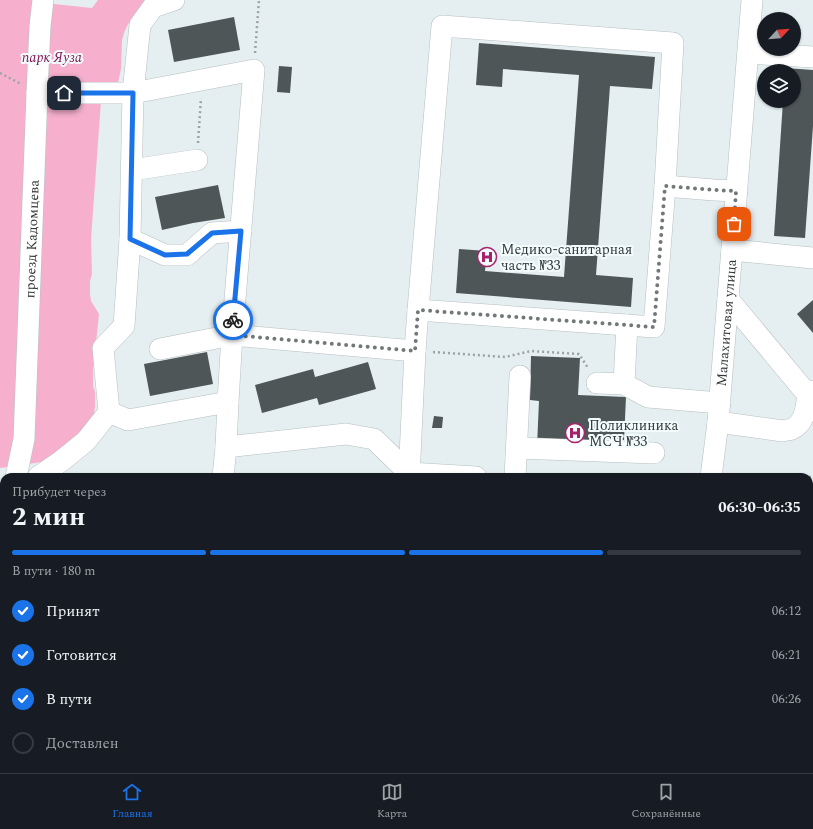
<!DOCTYPE html>
<html lang="ru">
<meta charset="utf-8">
<style>
:root{--surface:#171b24;--page:#242831;--text:#f1f3f6;--muted:#9ea1a6;--line:#363941;--accent:#1a73e8}
body{margin:0;font-family:Spectral,serif;background:var(--page);color:var(--text);height:100vh;display:flex;flex-direction:column;font-size:15px;white-space:nowrap}
*{box-sizing:border-box;margin:0}
p{font-size:13px;color:var(--muted)}
.icon{flex:none;width:22px;height:22px;fill:none;stroke:currentColor;stroke-width:2;stroke-linecap:round;stroke-linejoin:round}
.map{position:relative;flex:1;overflow:hidden}
.panel{position:absolute;left:0px;top:473px;width:813px;height:300px;display:flex;flex-direction:column;background:var(--surface);border-radius:12px 12px 0 0;box-shadow:0 1px 3px #0004}
.panel>*{flex:none}
.needle{width:26px;rotate:64deg}
.tools{position:absolute;left:757px;top:12px;display:grid;gap:8px}
.tools a{display:grid;place-items:center;width:44px;height:44px;border-radius:50%;background:var(--surface);box-shadow:0 1px 3px #0004;font-size:20px}
.pin{position:absolute;display:grid;place-items:center;width:34px;height:34px;color:#fff;margin:-17px;border-radius:8px;box-shadow:0 2px 6px #0006}
.courier{position:absolute;display:grid;place-items:center;width:40px;height:40px;margin:-20px;border:3px solid #1a73e8;border-radius:50%;background:#fff;color:#222;box-shadow:0 1px 5px #0007}
.head em{font-style:normal;font-weight:700}
.head div{display:flex;flex-direction:column-reverse}
.head{display:flex;align-items:center;justify-content:space-between;height:68px;padding:0 12px}
h1{font-size:26px;font-weight:700;line-height:30px}
.bar{display:grid;grid-template-columns:repeat(4,1fr);gap:6px 4px;align-content:center;height:48px;padding:0 12px}
.bar i{height:5px;border-radius:3px;background:var(--line)}
.bar .selected{background:var(--accent)}
.bar p{grid-column:span 4}
ol{padding:0 12px;list-style:none}
li{display:flex;align-items:center;gap:12px;height:44px}
li p{margin-inline-start:auto}
li .icon{padding:4px;border-radius:50%;background:var(--accent);color:#fff;stroke-width:4}
li:last-child{color:var(--muted)}
li i{width:22px;height:22px;border:2px solid var(--line);border-radius:50%}
.dock{display:flex;justify-content:space-around;align-items:center;height:56px;border-top:1px solid var(--line);background:var(--surface);font-size:11px;color:var(--muted)}
.dock a{display:grid;justify-items:center;gap:2px}
.dock .selected{color:var(--accent)}
.map>svg:first-child{display:block}
.green{fill:#f6b0cd}
.building{fill:#4e5658}
.lines{fill:none;stroke-linecap:round;stroke-linejoin:round}
.minor-casing{stroke:#b7bfc1;stroke-width:22}
.path{stroke:#9ca3a5;stroke-width:2.5;stroke-dasharray:2 3;stroke-linecap:butt}
.minor{stroke:#fff;stroke-width:21}
.rail-casing{stroke:#5b6061;stroke-width:4.5}
.rail{stroke:#f2fcfd;stroke-width:3;stroke-dasharray:9;stroke-linecap:butt}
.done{stroke:#727879;stroke-width:4;stroke-dasharray:0 7.2}
.route{stroke:#1a73e8;stroke-width:5}
.labels{text-anchor:middle;stroke-width:4;stroke-linejoin:round;paint-order:stroke}
.park-label{font-size:14px;font-style:italic;fill:#831652;stroke:#f2fcfd}
.street-label{font-size:14px;fill:#343839;stroke:#f2fcfd}
.poi-label{font-size:14px;fill:#343839;stroke:#f2fcfd;text-anchor:start}
</style>
<div class="map">
<svg width="813" height="773" viewBox="0 0 813 773">
<rect width="100%" height="100%" fill="#e5eef0"/>
<g class="green">
<polygon points="0,0 49,0 54,4 92,8 98,0 159,0 131,20 127,26 124,33 122,40 121,69 118,83 101,101 91,239 92,274 90,281 90,294 91,301 99,314 93,370 93,386 95,392 95,406 94,414 90,420 62,452 42,462 0,468"/>
<polygon points="813,744 813,773 751,773 760,769 809,769 809,746"/>
</g>
<g class="building">
<polygon points="234,17 240,50 174,62 168,30"/>
<polygon points="479,43 655,57 652,89 610,86 596,275 633,278 631,307 456,293 459,249 487,251 485,271 564,277 579,75 503,69 502,87 476,85"/>
<polygon points="279,66 292,67 290,93 277,92"/>
<polygon points="786,68 813,70 813,126 805,238 774,236 783,101 794,101 794,71 785,71"/>
<polygon points="218,185 225,218 193,223 162,230 155,197"/>
<polygon points="813,300 813,333 797,314"/>
<polygon points="207,352 213,384 150,396 144,364"/>
<polygon points="531,356 580,358 578,395 626,397 624,440 595,438 595,448 537,446 539,401 530,400"/>
<polygon points="368,362 376,389 319,405 317,398 262,413 255,385 313,369 315,377"/>
<polygon points="434,416 443,417 442,428 432,428"/>
<polygon points="4,563 4,687 1,731 0,731 0,575"/>
<rect x="0" y="742" width="4" height="20"/>
<polygon points="143,769 213,769 213,773 192,773 143,770"/>
</g>
<g class="lines">
<g class="minor-casing">
<g id="minor">
<polygon points="442,26 673,43 665,186 654,327 418,310"/>
<polyline points="748,53 813,57"/>
<polyline points="37,93 133,93 254,70 232,335 228,402 128,420 109,412"/>
<polyline points="132,170 197,160"/>
<polyline points="665,186 714,190 737,191"/>
<polyline points="130,239 165,255 187,255 212,233 241,231"/>
<polyline points="732,250 813,258"/>
<polyline points="728,299 808,395"/>
<polyline points="160,349 232,335 415,351 409,477"/>
<polyline points="415,351 418,310"/>
<polyline points="597,383 624,384 648,397 720,403"/>
<polyline points="624,384 627,325"/>
<path d="M718 422 783 431C785 430 789 430 792 429 805 423 806 408 808 395L813 391"/>
<polyline points="226,447 346,434 374,439 409,473 476,477"/>
<polyline points="517,448 654,453"/>
<path id="s1" d="M16 477 24 439 37 93 40 26 43 0"/>
<polyline points="38,477 60,462 86,441 109,412 103,348 124,326 130,239 133,93 140,25 153,7 174,0"/>
<polyline points="223,477 226,447 228,402"/>
<polyline points="515,477 520,376"/>
<path id="s2" d="M711 477 718 422 752 0"/>
<polyline points="0,531 4,520"/>
<polyline points="416,773 425,769"/>
</g>
</g>
<g class="path">
<polyline points="255,53 259,0"/>
<polyline points="0,73 21,84"/>
<polyline points="198,143 201,98"/>
<polyline points="433,352 505,357 531,351 579,354 588,368"/>
<polyline points="789,477 813,477"/>
<polyline points="0,492 4,493"/>
</g>
<use href="#minor" class="minor"/>
<g class="rail-casing">
<g id="rail">
<polyline points="809,622 813,620"/>
<polyline points="809,665 813,663"/>
<polyline points="809,680 813,678"/>
<polyline points="809,707 813,705"/>
<polyline points="809,720 813,719"/>
<polyline points="527,773 535,769"/>
<polyline points="570,773 579,769"/>
<polyline points="603,773 612,769"/>
<polyline points="664,773 673,769"/>
<polyline points="698,773 707,769"/>
</g>
</g>
<use href="#rail" class="rail"/>
</g>
<g class="lines">
<polyline class="done" points="233,320 232,335 415,351 418,310 654,327 665,186 714,190 736,191 734,224"/>
<polyline class="route" points="64,93 133,93 130,239 165,255 187,254 212,233 241,231 233,320"/>
</g>
<defs>
<g id="hospital-ring" transform="scale(1)"><circle r="9.5" fill="#f2fcfd" stroke="#a8226b" stroke-width="1.5"/><path d="M-5-5h3v3.5h4V-5h3V5h-3V1.5h-4V5h-3Z" fill="#a8226b"/></g>
</defs>
<g fill-rule="evenodd">
<use href="#hospital-ring" x="487" y="257"/>
<use href="#hospital-ring" x="575" y="433"/>
</g>
<g class="labels">
<g class="park-label">
<text x="52" y="62">парк Яуза</text>
</g>
<g class="street-label">
<text dy="5" stroke="none"><textPath href="#s1" startOffset="239">проезд Кадомцева</textPath></text>
<text dy="5" stroke="none"><textPath href="#s2" startOffset="155">Малахитовая улица</textPath></text>
</g>
<g class="poi-label">
<text x="501" y="254">Медико-санитарная<tspan x="501" dy="16">часть №33</tspan></text>
<text x="589" y="430">Поликлиника<tspan x="589" dy="16">МСЧ №33</tspan></text>
</g>
</g>
</svg>
<div class="tools">
<a><svg class="needle" viewBox="-14 -14 28 28"><path d="M0-13l5 13h-10z" fill="#e53935"/><path d="M0 13l5-13h-10z" fill="#9ea1a6"/></svg></a>
<a><svg class="icon" aria-label="layers" viewBox="0 0 24 24"><path d="M12 4l9 5-9 5-9-5zM3 14l9 5 9-5"/></svg></a>
</div>
<div class="pin" style="left:734px;top:224px;background:#ea580c"><svg class="icon" aria-label="bag" viewBox="0 0 24 24"><path d="M5 8h14l-1 12H6zM9 8a3 3 0 0 1 6 0"/></svg></div>
<div class="pin" style="left:64px;top:93px;background:#1f2937"><svg class="icon" aria-label="home" viewBox="0 0 24 24"><path d="M3 11l9-7 9 7M6 9v11h12V9"/></svg></div>
<div class="courier" style="left:233px;top:320px"><svg class="icon" aria-label="bike" viewBox="0 0 24 24"><circle cx="6" cy="16" r="4"/><circle cx="18" cy="16" r="4"/><path d="M6 16l4-8h5l3 8M10 8l3 8H6M13 5h3"/></svg></div>
<section class="panel">
<div class="head"><div><h1>2 мин</h1><p>Прибудет через</p></div><em>06:30–06:35</em></div>
<div class="bar"><i class="selected"></i><i class="selected"></i><i class="selected"></i><i></i><p>В пути · 180 m</p></div>
<ol>
<li><svg class="icon" aria-label="check" viewBox="0 0 24 24"><path d="M5 12l5 5 9-10"/></svg>Принят<p>06:12</p></li>
<li><svg class="icon" aria-label="check" viewBox="0 0 24 24"><path d="M5 12l5 5 9-10"/></svg>Готовится<p>06:21</p></li>
<li><svg class="icon" aria-label="check" viewBox="0 0 24 24"><path d="M5 12l5 5 9-10"/></svg>В пути<p>06:26</p></li>
<li><i></i>Доставлен</li>
</ol>
</section>
</div>
<nav class="dock">
<a class="selected"><svg class="icon" aria-label="home" viewBox="0 0 24 24"><path d="M3 11l9-7 9 7M6 9v11h12V9"/></svg>Главная</a>
<a><svg class="icon" aria-label="map" viewBox="0 0 24 24"><path d="M3 6l6-2 6 2 6-2v14l-6 2-6-2-6 2zM9 4v14M15 6v14"/></svg>Карта</a>
<a><svg class="icon" aria-label="saved" viewBox="0 0 24 24"><path d="M7 4h10v16l-5-4-5 4z"/></svg>Сохранённые</a>
</nav>
